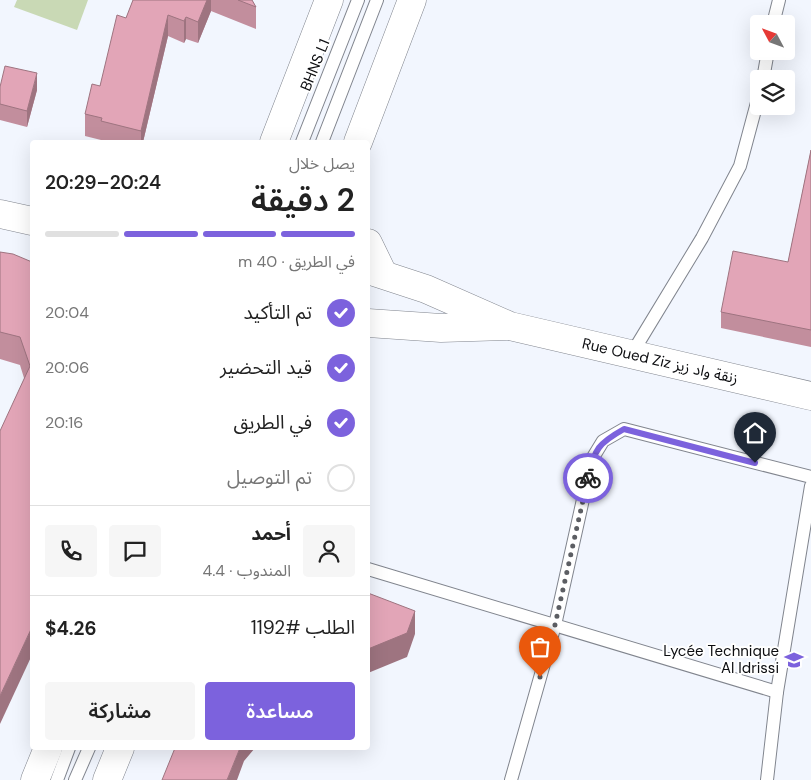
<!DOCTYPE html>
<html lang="ar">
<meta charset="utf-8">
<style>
:root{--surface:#fff;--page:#f6f6f6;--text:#222;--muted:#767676;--line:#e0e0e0;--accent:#7c62dd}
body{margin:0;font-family:"DM Sans","Noto Sans Arabic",sans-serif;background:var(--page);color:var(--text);direction:rtl;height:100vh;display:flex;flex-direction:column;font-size:19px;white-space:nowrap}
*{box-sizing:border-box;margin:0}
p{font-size:16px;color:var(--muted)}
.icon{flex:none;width:28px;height:28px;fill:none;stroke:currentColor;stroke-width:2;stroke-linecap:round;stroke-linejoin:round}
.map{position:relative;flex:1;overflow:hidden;direction:ltr}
.drawer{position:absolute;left:30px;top:140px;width:340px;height:610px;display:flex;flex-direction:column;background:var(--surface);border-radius:5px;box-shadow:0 5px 20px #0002;direction:rtl}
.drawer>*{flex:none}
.needle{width:32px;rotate:311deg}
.tools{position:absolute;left:750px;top:15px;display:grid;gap:10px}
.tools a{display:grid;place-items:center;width:45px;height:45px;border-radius:5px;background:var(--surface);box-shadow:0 5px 20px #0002;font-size:25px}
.pin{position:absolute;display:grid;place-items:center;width:42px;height:42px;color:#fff;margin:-51px -21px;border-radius:50% 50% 50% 0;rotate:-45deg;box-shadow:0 0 5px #0007}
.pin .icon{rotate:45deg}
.courier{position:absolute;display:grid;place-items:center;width:50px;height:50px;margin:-25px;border:4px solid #7c62dd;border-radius:50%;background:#fff;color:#222;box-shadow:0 1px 6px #0007}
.overview em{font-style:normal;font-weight:600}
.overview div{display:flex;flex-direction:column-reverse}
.overview{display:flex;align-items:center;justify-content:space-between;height:85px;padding:0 15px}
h1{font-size:32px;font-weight:600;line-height:38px}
.bar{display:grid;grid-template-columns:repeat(4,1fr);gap:8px 5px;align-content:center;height:60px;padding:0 15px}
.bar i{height:6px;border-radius:4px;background:var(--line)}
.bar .active{background:var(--accent)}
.bar p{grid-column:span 4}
.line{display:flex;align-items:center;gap:12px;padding:0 15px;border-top:1px solid var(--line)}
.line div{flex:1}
.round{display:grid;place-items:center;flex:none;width:52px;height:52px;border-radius:5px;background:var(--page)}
ol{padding:0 15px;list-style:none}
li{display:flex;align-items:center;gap:15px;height:55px}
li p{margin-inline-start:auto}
li .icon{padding:5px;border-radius:50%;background:var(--accent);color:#fff;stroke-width:4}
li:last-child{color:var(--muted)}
li i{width:28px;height:28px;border:2px solid var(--line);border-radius:50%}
.primary-button{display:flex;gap:10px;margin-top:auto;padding:10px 15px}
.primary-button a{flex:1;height:58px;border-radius:5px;background:var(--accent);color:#fff;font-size:20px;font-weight:600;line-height:58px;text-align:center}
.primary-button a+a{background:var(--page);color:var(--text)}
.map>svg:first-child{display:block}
.green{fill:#c9d9b5}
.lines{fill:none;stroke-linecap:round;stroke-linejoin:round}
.service-casing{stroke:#81858e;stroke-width:14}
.tertiary-casing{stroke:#81858e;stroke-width:29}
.service{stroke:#fff;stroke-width:12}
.tertiary{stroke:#fff;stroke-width:28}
.wall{fill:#c28e9d}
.shaded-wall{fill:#9e7480}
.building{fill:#e2a5b7;stroke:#9e7480}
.done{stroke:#5c5e63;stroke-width:5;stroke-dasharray:0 9}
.route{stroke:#7c62dd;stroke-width:6}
.labels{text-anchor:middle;stroke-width:4;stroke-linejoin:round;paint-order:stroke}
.street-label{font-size:15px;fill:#0b0c0f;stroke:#fff}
.poi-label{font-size:15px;fill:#0b0c0f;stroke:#fff;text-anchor:end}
</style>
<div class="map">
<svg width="811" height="780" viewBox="0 0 811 780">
<rect width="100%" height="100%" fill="#f2f6fe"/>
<polygon class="green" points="17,0 88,0 77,30 14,7"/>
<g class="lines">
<g class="service-casing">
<g id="service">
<polyline points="773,24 779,0"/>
<polyline points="763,79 768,51"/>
<polyline points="302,142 358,0"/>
<polyline points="322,142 377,0"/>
<polyline points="631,355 702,238 740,166 759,95"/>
<polyline points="368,569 777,692"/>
<polyline points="57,780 69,748"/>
<polyline points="75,780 89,748"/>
<polyline points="511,780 555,625 592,459 603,441 624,429 811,477"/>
<polyline points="767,780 777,692 811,486"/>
</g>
</g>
<g class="tertiary-casing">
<g id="tertiary">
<polyline points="274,142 329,0"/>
<polyline points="358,142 412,0"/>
<polyline points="0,214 32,221"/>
<polyline points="368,243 383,274"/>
<polyline points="368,270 426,289 510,326 811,396"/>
<polyline points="368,323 441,328 506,326"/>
<polyline points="35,780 48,748"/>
<polyline points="107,780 120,748"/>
</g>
</g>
<use href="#service" class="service"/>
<use href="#tertiary" class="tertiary"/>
</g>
<g class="wall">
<polygon points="133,0 252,0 256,7 256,29 211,11 198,43 186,39 184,43 168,36 143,142 101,142 101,140 85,136 85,114 100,86"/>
<polygon points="0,87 37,90 27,127 0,120"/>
<polygon points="811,150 811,347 721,328 721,312 788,262"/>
<polygon points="0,252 32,262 32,655 24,378 20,365 0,359"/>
</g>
<g class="shaded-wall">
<polygon points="207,0 211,0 211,11 198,43 198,22"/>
<polygon points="168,15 168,36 143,142 141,142 141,131"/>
<polygon points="186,17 186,39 184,43 184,21"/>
<polygon points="37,73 37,90 27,127 27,111"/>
<polygon points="415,611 415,634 407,657 368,673 368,649"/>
<polygon points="32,627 32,655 0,724 0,696"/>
<polygon points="240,748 255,748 244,761 237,780 227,780"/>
</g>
<g class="building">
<polygon points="133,0 207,0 198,22 186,17 184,21 168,15 141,131 101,121 102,118 85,114 92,84 100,86 117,15 126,18"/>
<polygon points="238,0 252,0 256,7"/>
<polygon points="5,66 37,73 27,111 0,104 0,87"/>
<polygon points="811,150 811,330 721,312 733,251 788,262"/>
<polygon points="0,252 13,254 32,262 32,627 0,696 0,431 30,366 20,337 0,332"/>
<polygon points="368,593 415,611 407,633 368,649"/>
<polygon points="175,748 240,748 227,780 162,780"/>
</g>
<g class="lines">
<polyline class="done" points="540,677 555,625 588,478"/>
<path class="route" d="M588 478C594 449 599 443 624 429L755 463"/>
</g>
<defs>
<g id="university-bare" transform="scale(1.5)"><path d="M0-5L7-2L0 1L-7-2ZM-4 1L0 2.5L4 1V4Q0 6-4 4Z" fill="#7c62dd" stroke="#fff" stroke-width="2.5" paint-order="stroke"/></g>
</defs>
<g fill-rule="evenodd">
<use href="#university-bare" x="794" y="660"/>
</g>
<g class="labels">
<g class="street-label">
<text transform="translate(315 65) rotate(-68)" y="5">BHNS L1</text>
<text transform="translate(660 361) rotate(13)" y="5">Rue Oued Ziz زنقة واد زيز</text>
</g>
<g class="poi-label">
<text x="779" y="656">Lycée Technique<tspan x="779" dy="17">Al Idrissi</tspan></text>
</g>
</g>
</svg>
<div class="tools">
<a><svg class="needle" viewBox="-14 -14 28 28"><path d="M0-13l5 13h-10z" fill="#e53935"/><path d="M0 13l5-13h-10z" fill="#767676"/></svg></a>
<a><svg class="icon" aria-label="layers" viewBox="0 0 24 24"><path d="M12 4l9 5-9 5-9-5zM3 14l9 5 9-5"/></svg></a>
</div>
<div class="pin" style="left:540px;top:677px;background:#ea580c"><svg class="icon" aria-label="bag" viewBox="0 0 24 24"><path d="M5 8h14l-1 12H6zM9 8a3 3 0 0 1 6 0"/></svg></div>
<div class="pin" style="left:755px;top:463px;background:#1f2937"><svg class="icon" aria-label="home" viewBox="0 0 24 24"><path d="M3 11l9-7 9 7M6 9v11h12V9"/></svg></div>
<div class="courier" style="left:588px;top:478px"><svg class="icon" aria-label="bike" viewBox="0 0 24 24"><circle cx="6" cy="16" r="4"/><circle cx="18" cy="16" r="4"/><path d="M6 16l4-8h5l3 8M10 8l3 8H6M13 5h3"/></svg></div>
<section class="drawer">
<div class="overview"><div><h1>2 دقيقة</h1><p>يصل خلال</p></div><em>20:24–20:29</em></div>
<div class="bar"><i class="active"></i><i class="active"></i><i class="active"></i><i></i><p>في الطريق · 40 m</p></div>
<ol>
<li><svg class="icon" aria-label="check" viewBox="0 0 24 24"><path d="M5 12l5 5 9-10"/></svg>تم التأكيد<p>20:04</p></li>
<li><svg class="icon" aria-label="check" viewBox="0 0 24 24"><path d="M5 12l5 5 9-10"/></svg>قيد التحضير<p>20:06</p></li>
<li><svg class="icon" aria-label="check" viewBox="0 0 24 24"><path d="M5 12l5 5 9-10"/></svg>في الطريق<p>20:16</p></li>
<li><i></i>تم التوصيل</li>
</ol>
<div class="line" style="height:90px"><a class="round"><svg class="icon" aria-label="person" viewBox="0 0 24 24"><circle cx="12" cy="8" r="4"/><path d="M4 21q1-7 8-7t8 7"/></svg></a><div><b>أحمد</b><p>المندوب · 4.4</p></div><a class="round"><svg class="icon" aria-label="chat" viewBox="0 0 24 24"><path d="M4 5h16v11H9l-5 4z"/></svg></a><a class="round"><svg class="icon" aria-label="phone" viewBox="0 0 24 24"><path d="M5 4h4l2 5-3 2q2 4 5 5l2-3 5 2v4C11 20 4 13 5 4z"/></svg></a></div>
<div class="line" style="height:65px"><div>الطلب #1192</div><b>$4.26</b></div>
<div class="primary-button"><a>مساعدة</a><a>مشاركة</a></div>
</section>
</div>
